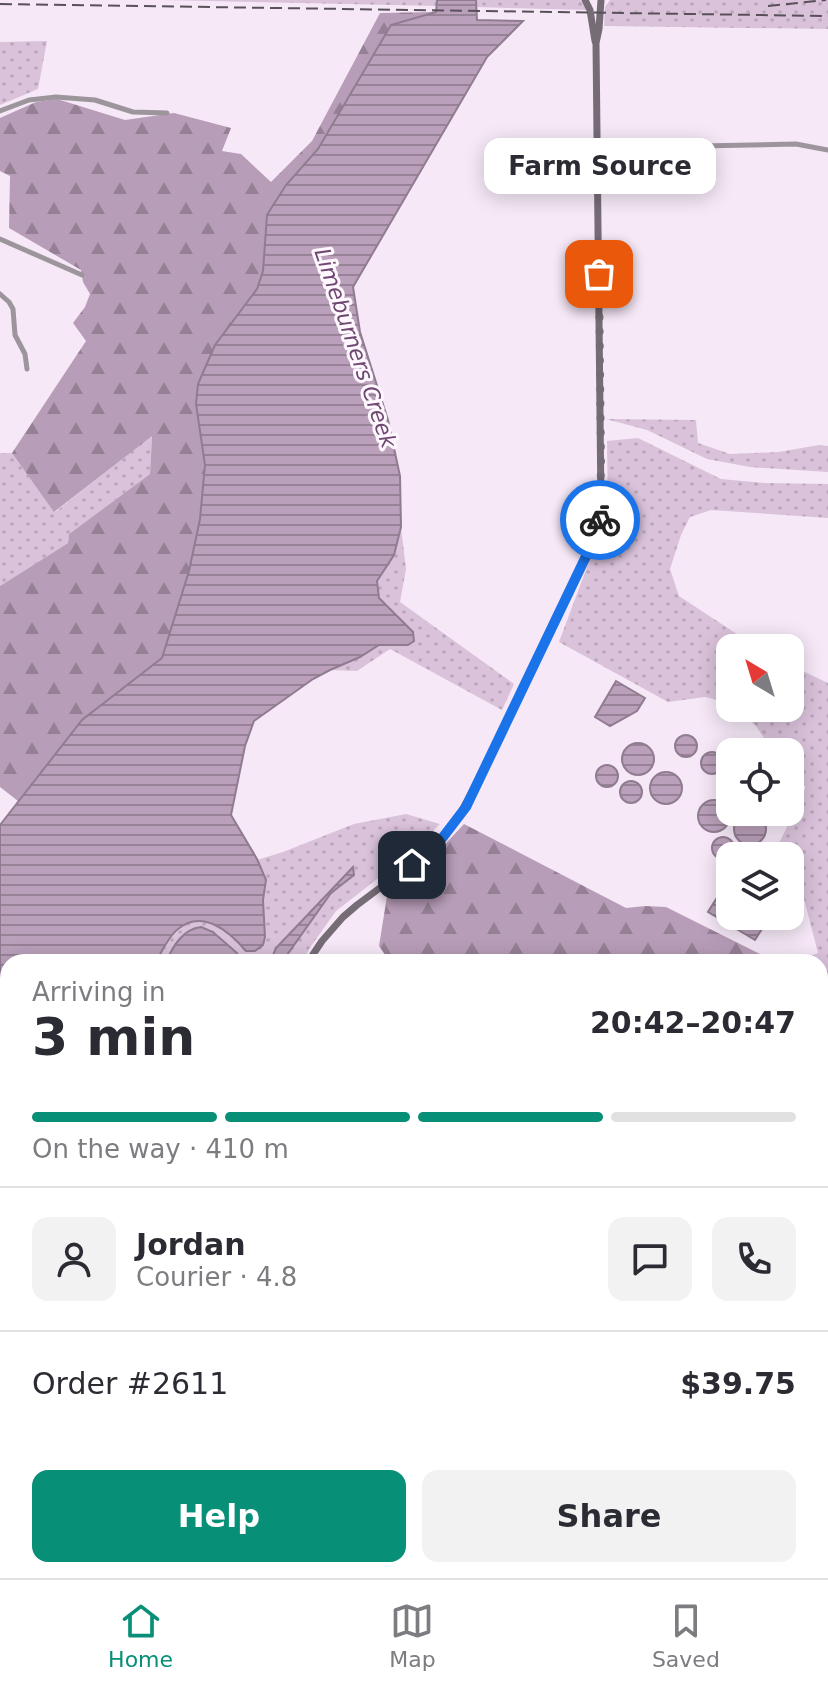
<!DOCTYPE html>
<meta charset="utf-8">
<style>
:root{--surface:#fff;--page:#f2f2f3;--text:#2b2b33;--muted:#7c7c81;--line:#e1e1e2;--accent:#078f77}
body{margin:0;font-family:"DejaVu Sans",sans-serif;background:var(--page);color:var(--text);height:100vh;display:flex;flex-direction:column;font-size:30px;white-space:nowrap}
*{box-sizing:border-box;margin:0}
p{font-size:26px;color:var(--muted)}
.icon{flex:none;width:44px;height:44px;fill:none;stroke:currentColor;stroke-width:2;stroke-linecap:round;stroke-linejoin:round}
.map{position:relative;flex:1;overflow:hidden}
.side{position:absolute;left:0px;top:954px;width:828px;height:624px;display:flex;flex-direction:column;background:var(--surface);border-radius:24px 24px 0 0;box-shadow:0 4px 20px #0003}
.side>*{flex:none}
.needle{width:52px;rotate:322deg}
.tools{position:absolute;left:716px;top:634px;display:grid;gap:16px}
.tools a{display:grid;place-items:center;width:88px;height:88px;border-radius:16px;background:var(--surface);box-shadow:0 4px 20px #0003;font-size:40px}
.pin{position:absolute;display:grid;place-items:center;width:68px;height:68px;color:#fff;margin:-34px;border-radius:16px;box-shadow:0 4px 12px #0006}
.courier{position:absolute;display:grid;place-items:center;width:80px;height:80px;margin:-40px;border:6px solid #1a73e8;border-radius:50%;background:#fff;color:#222;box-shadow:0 2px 10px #0007}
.bubble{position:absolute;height:56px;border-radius:16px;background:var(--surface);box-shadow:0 4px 20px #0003;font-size:26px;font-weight:600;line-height:56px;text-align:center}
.overview em{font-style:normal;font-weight:600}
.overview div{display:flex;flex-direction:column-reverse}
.overview{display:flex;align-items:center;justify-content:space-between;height:136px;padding:0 32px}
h1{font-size:52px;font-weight:600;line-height:60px}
.bar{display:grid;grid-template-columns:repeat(4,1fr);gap:12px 8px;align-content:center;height:96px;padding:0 32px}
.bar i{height:10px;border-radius:6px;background:var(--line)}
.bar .on{background:var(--accent)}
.bar p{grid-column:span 4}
.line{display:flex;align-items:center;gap:20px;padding:0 32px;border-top:2px solid var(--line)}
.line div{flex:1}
.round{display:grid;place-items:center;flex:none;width:84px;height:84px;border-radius:16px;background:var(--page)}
.primary-button{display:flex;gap:16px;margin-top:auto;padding:16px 32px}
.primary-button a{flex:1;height:92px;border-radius:16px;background:var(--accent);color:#fff;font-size:32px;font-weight:600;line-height:92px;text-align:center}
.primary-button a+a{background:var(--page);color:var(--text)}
.menu{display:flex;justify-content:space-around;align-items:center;height:112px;border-top:2px solid var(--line);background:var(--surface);font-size:22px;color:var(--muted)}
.menu a{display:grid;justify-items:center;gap:4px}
.menu .on{color:var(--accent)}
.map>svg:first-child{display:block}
.grass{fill:url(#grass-dots)}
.forest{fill:url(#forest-firs)}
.water{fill:url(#water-rules);stroke:#907c91;stroke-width:2}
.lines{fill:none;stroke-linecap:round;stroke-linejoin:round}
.minor{stroke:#9c969c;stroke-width:5}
.secondary{stroke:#756c75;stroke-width:7}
.rail{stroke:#585159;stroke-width:2;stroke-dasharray:12 6;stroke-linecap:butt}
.done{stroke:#736b74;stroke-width:8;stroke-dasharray:0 14.4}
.route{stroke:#1a73e8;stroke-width:10}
.labels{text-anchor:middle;stroke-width:6;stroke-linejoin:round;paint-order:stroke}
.water-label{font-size:22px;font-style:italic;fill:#6e4870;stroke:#fef8fe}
</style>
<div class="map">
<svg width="828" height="1578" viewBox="0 0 828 1578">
<defs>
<pattern id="grass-dots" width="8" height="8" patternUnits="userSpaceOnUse" patternTransform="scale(2)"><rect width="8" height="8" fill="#dac2db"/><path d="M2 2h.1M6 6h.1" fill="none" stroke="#bba7bc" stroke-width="1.8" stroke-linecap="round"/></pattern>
<pattern id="forest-firs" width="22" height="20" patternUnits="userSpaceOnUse" patternTransform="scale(2)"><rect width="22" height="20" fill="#b89db8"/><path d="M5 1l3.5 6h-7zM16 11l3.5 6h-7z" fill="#968096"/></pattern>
<pattern id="water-rules" width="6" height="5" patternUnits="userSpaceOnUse" patternTransform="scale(2)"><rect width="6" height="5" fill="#baa0bb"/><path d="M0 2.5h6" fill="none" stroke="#988298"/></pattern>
</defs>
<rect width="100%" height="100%" fill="#f6e8f7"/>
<g class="grass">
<polygon points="163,0 437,0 437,6"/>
<polygon points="476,0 580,0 588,10 475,7"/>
<polygon points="610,0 828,0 828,29 604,26 605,7"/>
<polygon points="47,41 38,89 0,105 0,42"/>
<polygon points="606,419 696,420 698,443 730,454 779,452 819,445 828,446 828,472 750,467 707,459 647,430"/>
<polygon points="152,435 150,474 69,534 68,543 0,586 0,453 12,453 55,512"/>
<polygon points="638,438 721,479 765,483 828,484 828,518 711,510 690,517 681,535 670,569 679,596 758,648 730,648 730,703 705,697 668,702 559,642 608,511 607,441"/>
<polygon points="401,527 406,569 400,602 514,684 502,710 390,649 357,671 329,670 360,657 380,645 408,645 387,607 379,598 377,581 394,555"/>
<polygon points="790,665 828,683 828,1021 820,1019 820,962 796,962 818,953 802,891 790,884 790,856 773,856 806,787 790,774 790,752 773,752 756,726 737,708 790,708"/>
<path d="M406 814 440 824 413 851 336 911 309 949 303 962H156C183 913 207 905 246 951L265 937 263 900 266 880 257 860 283 852 354 824Z"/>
<polygon points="0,1360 8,1391 8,1501 0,1490"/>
<polygon points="44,1570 169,1570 171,1578 42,1578"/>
</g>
<g class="forest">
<polygon points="437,12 391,25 318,149 286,185 267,215 263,271 257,289 215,345 196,404 205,465 200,519 189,571 162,658 82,720 18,801 0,787 0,586 68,543 69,534 150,474 152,436 54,512 12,453 86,341 73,323 85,307 90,294 83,282 81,270 9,228 10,176 0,171 0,118 36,102 57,99 125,120 174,113 231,128 222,151 241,154 271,182 312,141 380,13"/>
<polygon points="464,824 626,908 645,906 666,907 776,962 390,962 379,946 388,890 436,854"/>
<polygon points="820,1019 828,1021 828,1578 415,1578 405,1570 820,1570"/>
</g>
<g class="water">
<path d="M437 0H476L477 20 523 21 487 57 353 287 360 332 388 420 400 476 401 527 394 555 377 581 379 598 413 632 414 641 408 645H379L360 657 330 670 313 679 254 721 245 746 231 815 257 859 266 880 263 900 265 937 263 945 255 951H246C229 931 202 908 177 930 168 938 161 952 156 962H8V1391L0 1360V825L82 720 162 658 189 571 200 519 205 465 196 404 198 384 215 345 257 289 263 271 267 215 286 185 318 149 391 25 436 12Z"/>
<polygon points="616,681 645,698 637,711 610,726 595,717"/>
<circle cx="686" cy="746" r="11"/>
<circle cx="638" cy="759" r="16"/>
<circle cx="712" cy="763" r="11"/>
<circle cx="607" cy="776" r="11"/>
<circle cx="666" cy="788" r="16"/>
<circle cx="631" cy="792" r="11"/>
<circle cx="714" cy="816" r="16"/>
<circle cx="750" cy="829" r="16"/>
<circle cx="723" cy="848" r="11"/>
<polygon points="353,867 354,875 331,893 282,962 261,962 273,955 276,948"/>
<polygon points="730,877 730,916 770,916 755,940 708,912"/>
<path d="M201 927 213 932 237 953 238 956 236 962H166C173 946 183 929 201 927Z"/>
</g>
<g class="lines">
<g class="minor">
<polyline points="0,111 29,100 56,97 95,100 133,112 167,113"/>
<polyline points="597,148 796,144 828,150"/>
<polyline points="0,239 82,275"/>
<polyline points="0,294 9,302 13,309 15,335 25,354 27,369"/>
<polyline points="0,1505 8,1517"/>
<polyline points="34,1570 35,1578"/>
</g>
<g class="secondary">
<polyline points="585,0 590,10 595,41"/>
<polyline points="308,962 322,941 343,917 357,905 432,849 458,818 483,771 596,535 601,506 596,43 599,29 601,0"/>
<polyline points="256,1570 260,1578"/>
</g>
<g class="rail">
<polyline points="0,4 828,16"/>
<polyline points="768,6 826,0"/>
</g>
</g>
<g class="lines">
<polyline class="done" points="599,274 601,461 600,520"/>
<polyline class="route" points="412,865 440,841 466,807 590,548 600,520"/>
</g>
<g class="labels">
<g class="water-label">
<text transform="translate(356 348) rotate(71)" y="8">Limeburners Creek</text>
</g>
</g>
</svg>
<div class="tools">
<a><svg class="needle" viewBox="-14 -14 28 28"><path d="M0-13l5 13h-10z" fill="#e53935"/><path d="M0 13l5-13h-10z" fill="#7c7c81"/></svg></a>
<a><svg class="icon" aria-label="locate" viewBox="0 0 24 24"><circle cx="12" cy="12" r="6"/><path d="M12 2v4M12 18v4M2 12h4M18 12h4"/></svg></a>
<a><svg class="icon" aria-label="layers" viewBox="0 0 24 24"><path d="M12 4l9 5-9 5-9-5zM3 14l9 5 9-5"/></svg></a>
</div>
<div class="pin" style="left:599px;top:274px;background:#ea580c"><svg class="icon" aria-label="bag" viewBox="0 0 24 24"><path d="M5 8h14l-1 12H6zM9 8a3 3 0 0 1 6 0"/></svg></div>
<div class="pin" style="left:412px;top:865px;background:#1f2937"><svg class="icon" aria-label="home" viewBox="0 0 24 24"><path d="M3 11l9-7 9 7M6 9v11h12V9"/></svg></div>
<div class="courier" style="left:600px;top:520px"><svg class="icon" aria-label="bike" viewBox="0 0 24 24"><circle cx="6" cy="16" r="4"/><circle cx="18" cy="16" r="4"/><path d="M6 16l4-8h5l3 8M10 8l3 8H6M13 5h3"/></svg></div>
<div class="bubble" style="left:484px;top:138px;width:232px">Farm Source</div>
<section class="side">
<div class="overview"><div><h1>3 min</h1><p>Arriving in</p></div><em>20:42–20:47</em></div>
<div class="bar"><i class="on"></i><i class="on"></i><i class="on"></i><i></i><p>On the way · 410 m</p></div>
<div class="line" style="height:144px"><a class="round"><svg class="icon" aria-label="person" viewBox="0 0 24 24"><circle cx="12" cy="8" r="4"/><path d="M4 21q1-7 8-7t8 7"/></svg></a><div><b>Jordan</b><p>Courier · 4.8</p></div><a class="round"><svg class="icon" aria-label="chat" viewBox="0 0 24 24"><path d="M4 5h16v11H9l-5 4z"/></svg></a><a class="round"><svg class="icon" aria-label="phone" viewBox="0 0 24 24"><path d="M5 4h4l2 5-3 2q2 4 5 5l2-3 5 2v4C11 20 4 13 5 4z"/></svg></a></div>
<div class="line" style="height:104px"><div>Order #2611</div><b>$39.75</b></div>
<div class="primary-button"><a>Help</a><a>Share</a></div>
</section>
</div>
<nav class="menu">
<a class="on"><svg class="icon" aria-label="home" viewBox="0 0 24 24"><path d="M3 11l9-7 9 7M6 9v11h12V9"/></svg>Home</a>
<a><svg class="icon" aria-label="map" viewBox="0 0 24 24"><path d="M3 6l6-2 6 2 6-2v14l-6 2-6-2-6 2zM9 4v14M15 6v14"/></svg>Map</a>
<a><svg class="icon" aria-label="saved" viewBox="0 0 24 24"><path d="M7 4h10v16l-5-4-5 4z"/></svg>Saved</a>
</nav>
